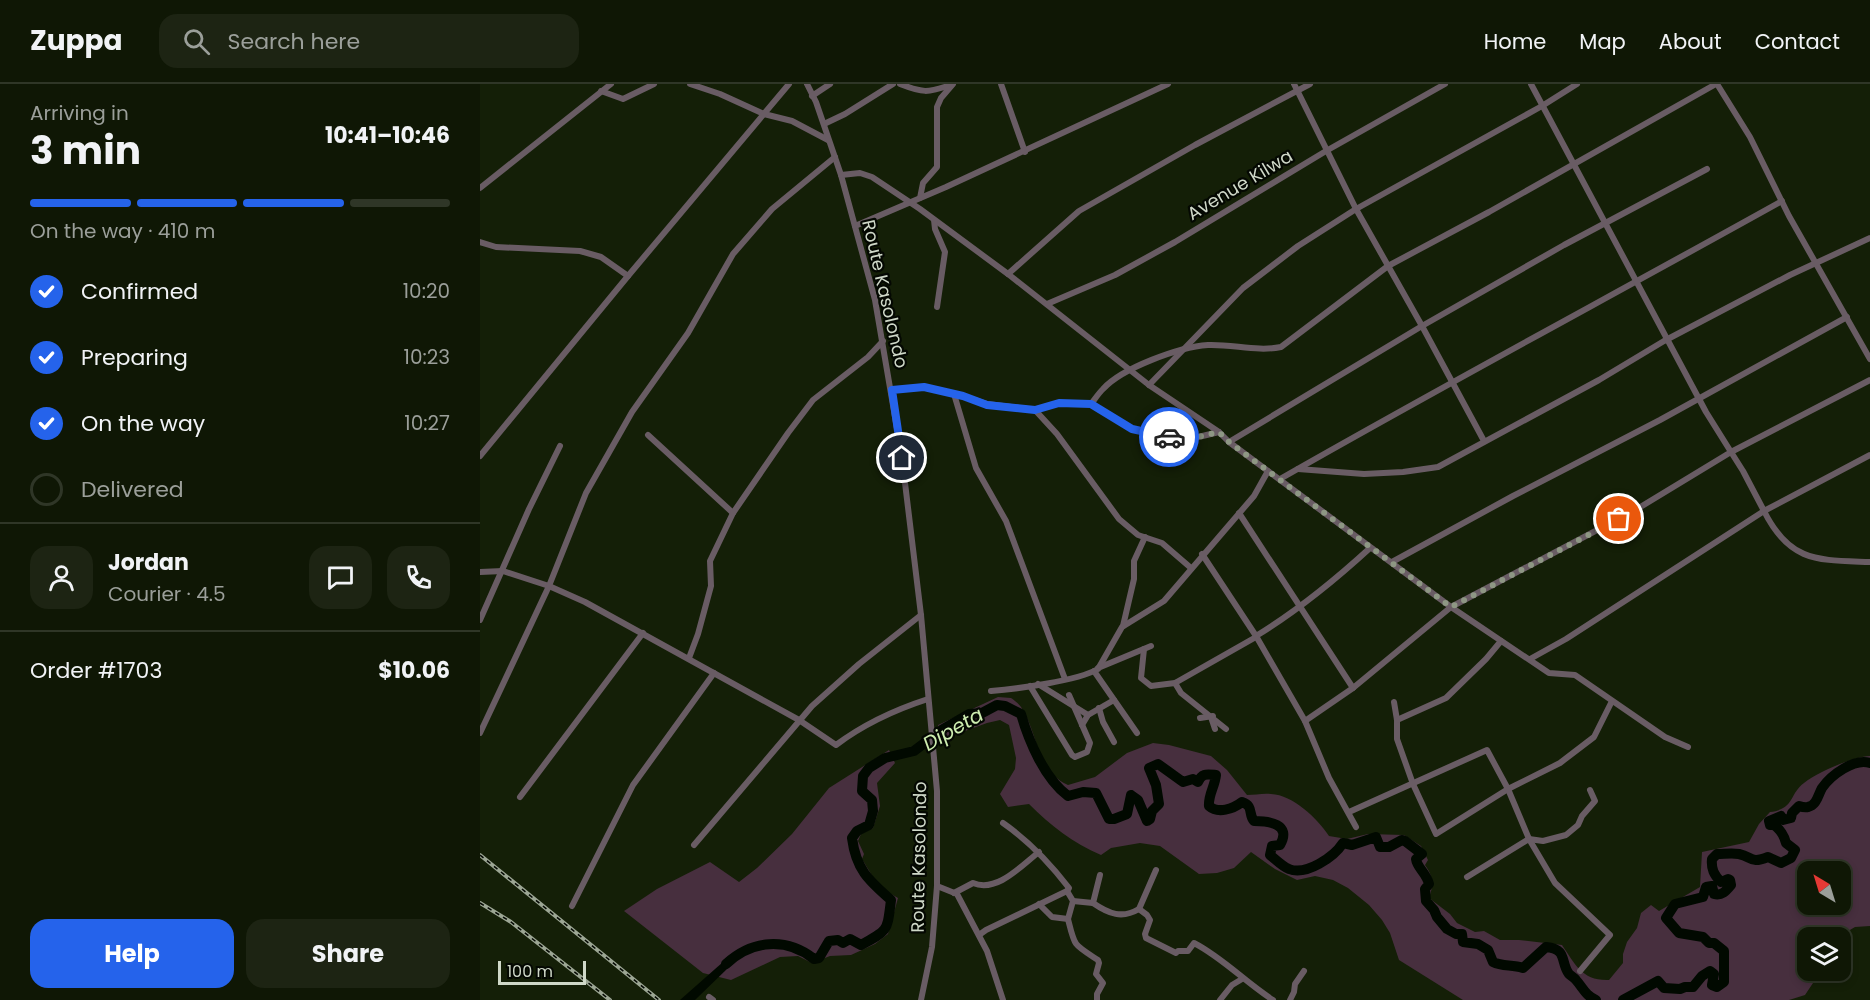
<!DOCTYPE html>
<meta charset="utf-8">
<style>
:root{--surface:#0f1705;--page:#1d2413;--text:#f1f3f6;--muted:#9b9f9a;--line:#2f3627;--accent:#2563eb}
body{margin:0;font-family:Poppins,sans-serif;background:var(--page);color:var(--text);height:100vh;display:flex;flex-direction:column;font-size:22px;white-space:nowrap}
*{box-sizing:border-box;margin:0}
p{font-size:20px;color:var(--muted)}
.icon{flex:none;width:33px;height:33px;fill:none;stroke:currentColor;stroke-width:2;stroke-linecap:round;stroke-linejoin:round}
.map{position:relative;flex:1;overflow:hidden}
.details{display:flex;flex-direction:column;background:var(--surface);width:480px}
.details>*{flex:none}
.needle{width:39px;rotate:322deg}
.buttons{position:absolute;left:1317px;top:777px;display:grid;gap:12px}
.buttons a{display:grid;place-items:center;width:54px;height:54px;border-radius:12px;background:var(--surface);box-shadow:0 3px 9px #0003,0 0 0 2px var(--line);font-size:30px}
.scale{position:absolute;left:18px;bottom:15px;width:88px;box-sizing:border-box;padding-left:6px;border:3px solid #cfd8c8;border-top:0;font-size:16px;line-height:21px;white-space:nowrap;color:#cfd8c8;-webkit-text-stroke:4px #040802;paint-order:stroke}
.pin{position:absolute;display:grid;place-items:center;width:51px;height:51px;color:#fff;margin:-26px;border:3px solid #fff;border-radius:50%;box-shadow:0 2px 6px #0007}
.courier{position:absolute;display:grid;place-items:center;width:60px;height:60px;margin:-30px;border:4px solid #2563eb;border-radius:50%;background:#fff;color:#222;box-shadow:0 2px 8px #0007}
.summary em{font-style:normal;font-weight:700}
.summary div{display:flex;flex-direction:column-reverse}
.summary{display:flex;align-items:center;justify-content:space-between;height:102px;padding:0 30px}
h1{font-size:39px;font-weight:700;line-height:45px}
.bar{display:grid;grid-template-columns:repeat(4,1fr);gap:9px 6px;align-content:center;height:72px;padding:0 30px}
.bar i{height:8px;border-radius:4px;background:var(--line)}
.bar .current{background:var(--accent)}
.bar p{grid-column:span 4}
.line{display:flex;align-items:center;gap:15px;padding:0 30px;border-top:2px solid var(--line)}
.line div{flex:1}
.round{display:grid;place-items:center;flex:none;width:63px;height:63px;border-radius:18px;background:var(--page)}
ol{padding:0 30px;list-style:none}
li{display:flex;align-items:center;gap:18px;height:66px}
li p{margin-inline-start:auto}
li .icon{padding:6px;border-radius:50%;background:var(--accent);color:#fff;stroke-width:4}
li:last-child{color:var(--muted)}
li i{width:33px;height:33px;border:3px solid var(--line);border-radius:50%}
.button{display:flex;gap:12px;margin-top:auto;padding:12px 30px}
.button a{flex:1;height:69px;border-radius:18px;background:var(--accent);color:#fff;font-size:24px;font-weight:700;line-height:69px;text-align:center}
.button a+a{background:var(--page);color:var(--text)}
header{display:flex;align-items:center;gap:36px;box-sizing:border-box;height:84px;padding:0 30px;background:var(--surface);border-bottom:2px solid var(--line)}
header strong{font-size:28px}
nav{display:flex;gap:33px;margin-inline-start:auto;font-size:21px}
.search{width:420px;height:54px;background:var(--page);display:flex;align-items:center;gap:15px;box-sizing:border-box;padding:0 21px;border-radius:18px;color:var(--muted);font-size:22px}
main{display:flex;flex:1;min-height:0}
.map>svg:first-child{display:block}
.green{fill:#472f3e;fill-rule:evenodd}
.water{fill:#010900}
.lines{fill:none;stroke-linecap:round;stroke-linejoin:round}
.river{stroke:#010900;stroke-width:10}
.minor{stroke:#695c64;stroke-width:6}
.rail-casing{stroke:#9ca694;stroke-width:4}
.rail{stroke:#040802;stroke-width:1.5;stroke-dasharray:4.5;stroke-linecap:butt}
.done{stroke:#8e9784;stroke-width:6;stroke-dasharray:0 10.8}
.route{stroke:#2563eb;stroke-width:8}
.labels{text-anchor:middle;stroke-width:4.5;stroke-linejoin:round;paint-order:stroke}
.street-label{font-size:18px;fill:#cfd8c8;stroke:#040802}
.water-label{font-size:20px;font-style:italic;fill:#ceeeb0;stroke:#040802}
</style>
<header>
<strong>Zuppa</strong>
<div class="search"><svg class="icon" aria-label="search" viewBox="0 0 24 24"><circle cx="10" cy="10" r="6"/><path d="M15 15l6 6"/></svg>Search here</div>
<nav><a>Home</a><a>Map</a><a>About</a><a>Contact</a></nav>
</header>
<main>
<section class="details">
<div class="summary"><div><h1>3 min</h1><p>Arriving in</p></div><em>10:41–10:46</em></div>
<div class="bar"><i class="current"></i><i class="current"></i><i class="current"></i><i></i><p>On the way · 410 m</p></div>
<ol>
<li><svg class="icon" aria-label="check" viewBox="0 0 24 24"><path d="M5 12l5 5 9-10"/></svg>Confirmed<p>10:20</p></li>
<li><svg class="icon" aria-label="check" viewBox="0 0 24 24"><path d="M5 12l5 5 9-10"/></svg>Preparing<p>10:23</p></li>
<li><svg class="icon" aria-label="check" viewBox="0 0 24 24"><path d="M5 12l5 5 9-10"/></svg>On the way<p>10:27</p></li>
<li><i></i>Delivered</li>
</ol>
<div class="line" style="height:108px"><a class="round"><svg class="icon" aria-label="person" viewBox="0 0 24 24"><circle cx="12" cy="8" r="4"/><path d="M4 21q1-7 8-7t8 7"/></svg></a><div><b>Jordan</b><p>Courier · 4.5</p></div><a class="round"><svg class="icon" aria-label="chat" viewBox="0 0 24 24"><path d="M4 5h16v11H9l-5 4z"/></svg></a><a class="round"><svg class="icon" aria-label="phone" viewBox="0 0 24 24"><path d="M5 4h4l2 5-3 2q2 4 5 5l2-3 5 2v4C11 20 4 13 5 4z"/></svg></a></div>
<div class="line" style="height:78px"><div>Order #1703</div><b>$10.06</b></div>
<div class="button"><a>Help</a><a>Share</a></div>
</section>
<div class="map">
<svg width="1390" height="916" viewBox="0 0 1390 916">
<rect width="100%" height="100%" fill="#141f07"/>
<g class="green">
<path d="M518 613 531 614C534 616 539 620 541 623 558 648 556 687 588 701L615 693 647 669 673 659 689 661 731 672 747 686 767 711C775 711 783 709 791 710 813 711 837 734 849 752L867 755 888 750 924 751 941 762 948 776 945 781C953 792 954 800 949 814L970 830 977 839 995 848 1004 847 1020 856H1039L1082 861C1095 880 1102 897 1129 896L1143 879V870L1147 858 1157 844 1161 829 1171 821 1179 827 1220 803 1222 768 1269 758 1279 740 1290 728C1315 725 1309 710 1324 699 1338 688 1372 673 1390 672V842L1375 843 1358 853 1328 854V886L1341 887 1325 911 1309 916H983L919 876 910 849 902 836 889 821 868 804 853 796 835 792 817 796 795 785 771 768 754 784 737 789 719 790 680 762 660 759 631 764 621 771C593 759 570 741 549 720L528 723 520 710 535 685 536 674 529 641 520 636 507 639 460 656 458 641ZM1328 788H1360V820H1328Z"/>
<polygon points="409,666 415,679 397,699 400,722 393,744 381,750 378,757 384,770 382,775 399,803 418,814 408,850 395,860 371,871 350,872 332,879 318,872 300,873 251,896 223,889 144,827 177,805 230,778 259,798 277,784 312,750 349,704"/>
</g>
<polygon class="water" points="256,871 248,884 215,916 200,916 243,878"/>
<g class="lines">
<g class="river">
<path d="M246 880C272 856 306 853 334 875L339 874 349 857 358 856 363 859 370 855 381 861C409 846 407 847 411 816 388 796 376 785 372 754L377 747 389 741 393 727 392 716 382 707 383 692 389 684 405 674 434 667 463 645 489 630 502 629 517 621 525 622 541 630C549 658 565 695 588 712L603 708 616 709 629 735H634L647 730 651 711 658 716 667 737 670 735 672 727 679 720 676 701 669 684 678 680 703 698 713 695 718 698C722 689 726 690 736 691 735 702 728 711 729 722 738 730 753 725 762 718 774 722 768 730 774 737 789 737 812 740 800 761L792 762 790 771C795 775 803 783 809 785 826 792 854 773 863 759L872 761 896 753 900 763H909L922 756 925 757 942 770 936 775C937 784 946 788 949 800L945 805 946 817 954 826 957 833 967 845 976 850H982L983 858 998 860 1008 866 1013 878C1023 883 1032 880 1043 884L1066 863C1088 865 1080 878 1089 890 1091 892 1094 893 1096 896 1104 905 1105 911 1116 916"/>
<path d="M1143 916 1178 897 1184 904 1200 905 1205 903H1213L1222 892 1230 887 1234 890 1232 901 1237 903 1244 898V867L1234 859H1229L1223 853 1199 849 1186 834 1195 820 1223 813 1226 803 1232 802 1234 810C1242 812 1246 807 1251 801L1250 796 1248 795 1241 798C1234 791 1231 785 1232 775L1237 770C1244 770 1252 769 1259 770 1273 773 1270 780 1288 773L1301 779 1311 774 1315 766 1306 759C1304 751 1301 746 1294 741H1290L1289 737 1301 732 1303 736 1311 734 1312 729 1319 722C1322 723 1325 724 1328 723 1337 721 1338 711 1342 704 1351 691 1374 674 1390 679"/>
</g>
<g class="minor">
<polyline points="210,0 240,10 284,30 312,37 348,56"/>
<polyline points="327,0 336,18 361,91 395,216 422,374 441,531 457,707 457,802 452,863 441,916"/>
<path d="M420 0C443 9 447 9 471 1"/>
<polyline points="521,0 545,68"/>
<polyline points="814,0 876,125 942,242 1004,357"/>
<polyline points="1237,0 1270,53 1309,132 1390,275"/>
<polyline points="121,7 143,15 174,0"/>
<polyline points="332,12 350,0"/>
<polyline points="344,40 365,30 413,0"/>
<polyline points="361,91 380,89 392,93 440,125 528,190 669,301 739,348 749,358 971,523 1069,589 1095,591 1185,653 1208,663"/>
<polyline points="0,104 131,0"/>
<polyline points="440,114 443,99 457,83 457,23 461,14 473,0"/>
<polyline points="454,136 455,145 465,168 457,223"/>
<polyline points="375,142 466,103 688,0"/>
<polyline points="0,158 16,163 100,167 121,173 148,192"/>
<polyline points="528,190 599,127 715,61 830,0"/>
<polyline points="567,220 635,191 695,158 846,67 965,0"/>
<polyline points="1390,296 1251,368 1263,387 1284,427 1390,371"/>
<polyline points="669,301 763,204 818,162 876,125 1062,22 1097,0"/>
<polyline points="412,306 444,303 483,312 507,320 555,326 579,319 611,320 652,345 682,352 710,355 739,348"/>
<polyline points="474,310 496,384 526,437 585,595"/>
<path d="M611 320C615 315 618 310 623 305 642 284 699 263 728 261 753 260 777 268 801 263L908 182 1009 128 1236 0"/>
<polyline points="555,326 577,350 639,435 658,451 682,459 711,484"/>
<polyline points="168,351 253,429"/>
<polyline points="749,358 942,242 1084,161 1227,85"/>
<polyline points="0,372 148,192 309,0"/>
<polyline points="818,385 884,390 923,388 958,383 1119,296 1184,257 1310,191 1390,154"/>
<path d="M800 395C966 300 1135 210 1302 117"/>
<polyline points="759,429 873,604"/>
<polyline points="722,470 776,552 825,637 849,694 876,743"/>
<polyline points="912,478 1033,412 1180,336 1367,233"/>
<path d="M0 488 23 487 69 502 105 518 319 636 356 661C384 640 414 626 448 615"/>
<polyline points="0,536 49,425 80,362"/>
<polyline points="643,542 654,495 654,477 665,453"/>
<path d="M776 552C817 527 854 497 890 464"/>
<polyline points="664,565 661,594 671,602 695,599 776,553"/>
<polyline points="209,574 218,550 231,502 230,477 253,429 308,349 333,316 388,273 403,257"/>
<path d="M1050 575 1086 555 1284 427C1310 479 1338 476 1390 478"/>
<polyline points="618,584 671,562"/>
<polyline points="614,587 657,649"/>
<polyline points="695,599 701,609 746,645"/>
<polyline points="558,600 608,631"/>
<polyline points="550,602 592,671 595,673 607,668 610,659 589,611"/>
<path d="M511 607C536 605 597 597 618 585L642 543 684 517 774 412 788 387"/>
<polyline points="914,618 917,636 917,655 933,700 956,750 1028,705 1080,679 1114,653 1132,617"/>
<polyline points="619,624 623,638 634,658"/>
<polyline points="731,633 735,645"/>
<polyline points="720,634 733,632"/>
<polyline points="917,636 966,614 1006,575 1021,557"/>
<polyline points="825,637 873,604 971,523 1157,425 1251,368 1226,328 1051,0"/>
<polyline points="602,641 608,631 634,616"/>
<polyline points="0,649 69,502 106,409 152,328 208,249 253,170 292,125 355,73"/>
<polyline points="40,713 163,549"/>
<polyline points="869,728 1007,666 1028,705 1049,755 1075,799 1130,851 1100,887"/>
<polyline points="214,761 332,622 379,580 441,531"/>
<path d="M676 786 659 825 667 831 670 836 665 850 666 854 696 869 698 867H708L714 859C743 874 765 898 793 916"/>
<path d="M620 791 613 819C629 830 642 835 659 825"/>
<polyline points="987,793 1049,755 1063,757 1086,751 1098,741 1102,732 1115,717 1110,706"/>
<polyline points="457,802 477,810 507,867 523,916"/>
<polyline points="587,807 593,817 588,835"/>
<path d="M474 809 493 799C517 809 541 782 559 768"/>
<polyline points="593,817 613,819"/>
<path d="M559 820 572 833 588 835C595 863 593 860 618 876L619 879 616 890 623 899 617 910V916"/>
<polyline points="92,822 153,701 234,589"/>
<path d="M499 851 506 846 587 807 589 804C569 778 549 757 523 739"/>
<polyline points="229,913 233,916"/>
<polyline points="740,916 752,901 762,895"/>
<polyline points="810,916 814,908 815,900 824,887"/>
</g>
<g class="rail-casing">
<g id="rail">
<polyline points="0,771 179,916"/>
<polyline points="0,819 31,838 130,916"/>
</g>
</g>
<use href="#rail" class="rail"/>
</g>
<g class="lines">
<polyline class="done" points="689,353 710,355 739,348 749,358 971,523 1139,435"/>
<polyline class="route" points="422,374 412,306 444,303 483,312 507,321 555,326 579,319 611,320 652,345 689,353"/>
</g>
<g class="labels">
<g class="street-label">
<text transform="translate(760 101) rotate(-31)" y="6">Avenue Kilwa</text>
<text transform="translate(405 210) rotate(77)" y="6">Route Kasolondo</text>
<text transform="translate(439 773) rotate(-89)" y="6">Route Kasolondo</text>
</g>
<g class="water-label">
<text transform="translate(473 645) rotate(-30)" y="7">Dipeta</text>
</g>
</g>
</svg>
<div class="buttons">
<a><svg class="needle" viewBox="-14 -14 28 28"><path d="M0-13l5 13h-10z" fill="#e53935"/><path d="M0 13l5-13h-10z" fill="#9b9f9a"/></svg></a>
<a><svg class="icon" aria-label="layers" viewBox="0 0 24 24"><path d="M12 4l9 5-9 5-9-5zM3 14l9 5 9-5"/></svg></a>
</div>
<div class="scale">100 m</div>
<div class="pin" style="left:1139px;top:435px;background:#ea580c"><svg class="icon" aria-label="bag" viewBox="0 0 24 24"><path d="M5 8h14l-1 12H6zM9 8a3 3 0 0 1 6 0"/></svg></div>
<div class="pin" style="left:422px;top:374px;background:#1f2937"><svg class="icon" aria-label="home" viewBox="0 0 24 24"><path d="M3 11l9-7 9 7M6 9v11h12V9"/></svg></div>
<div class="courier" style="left:689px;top:353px"><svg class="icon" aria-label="car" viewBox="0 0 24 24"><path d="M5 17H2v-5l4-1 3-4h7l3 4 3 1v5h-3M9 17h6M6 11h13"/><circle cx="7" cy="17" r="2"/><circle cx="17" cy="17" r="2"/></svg></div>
</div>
</main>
